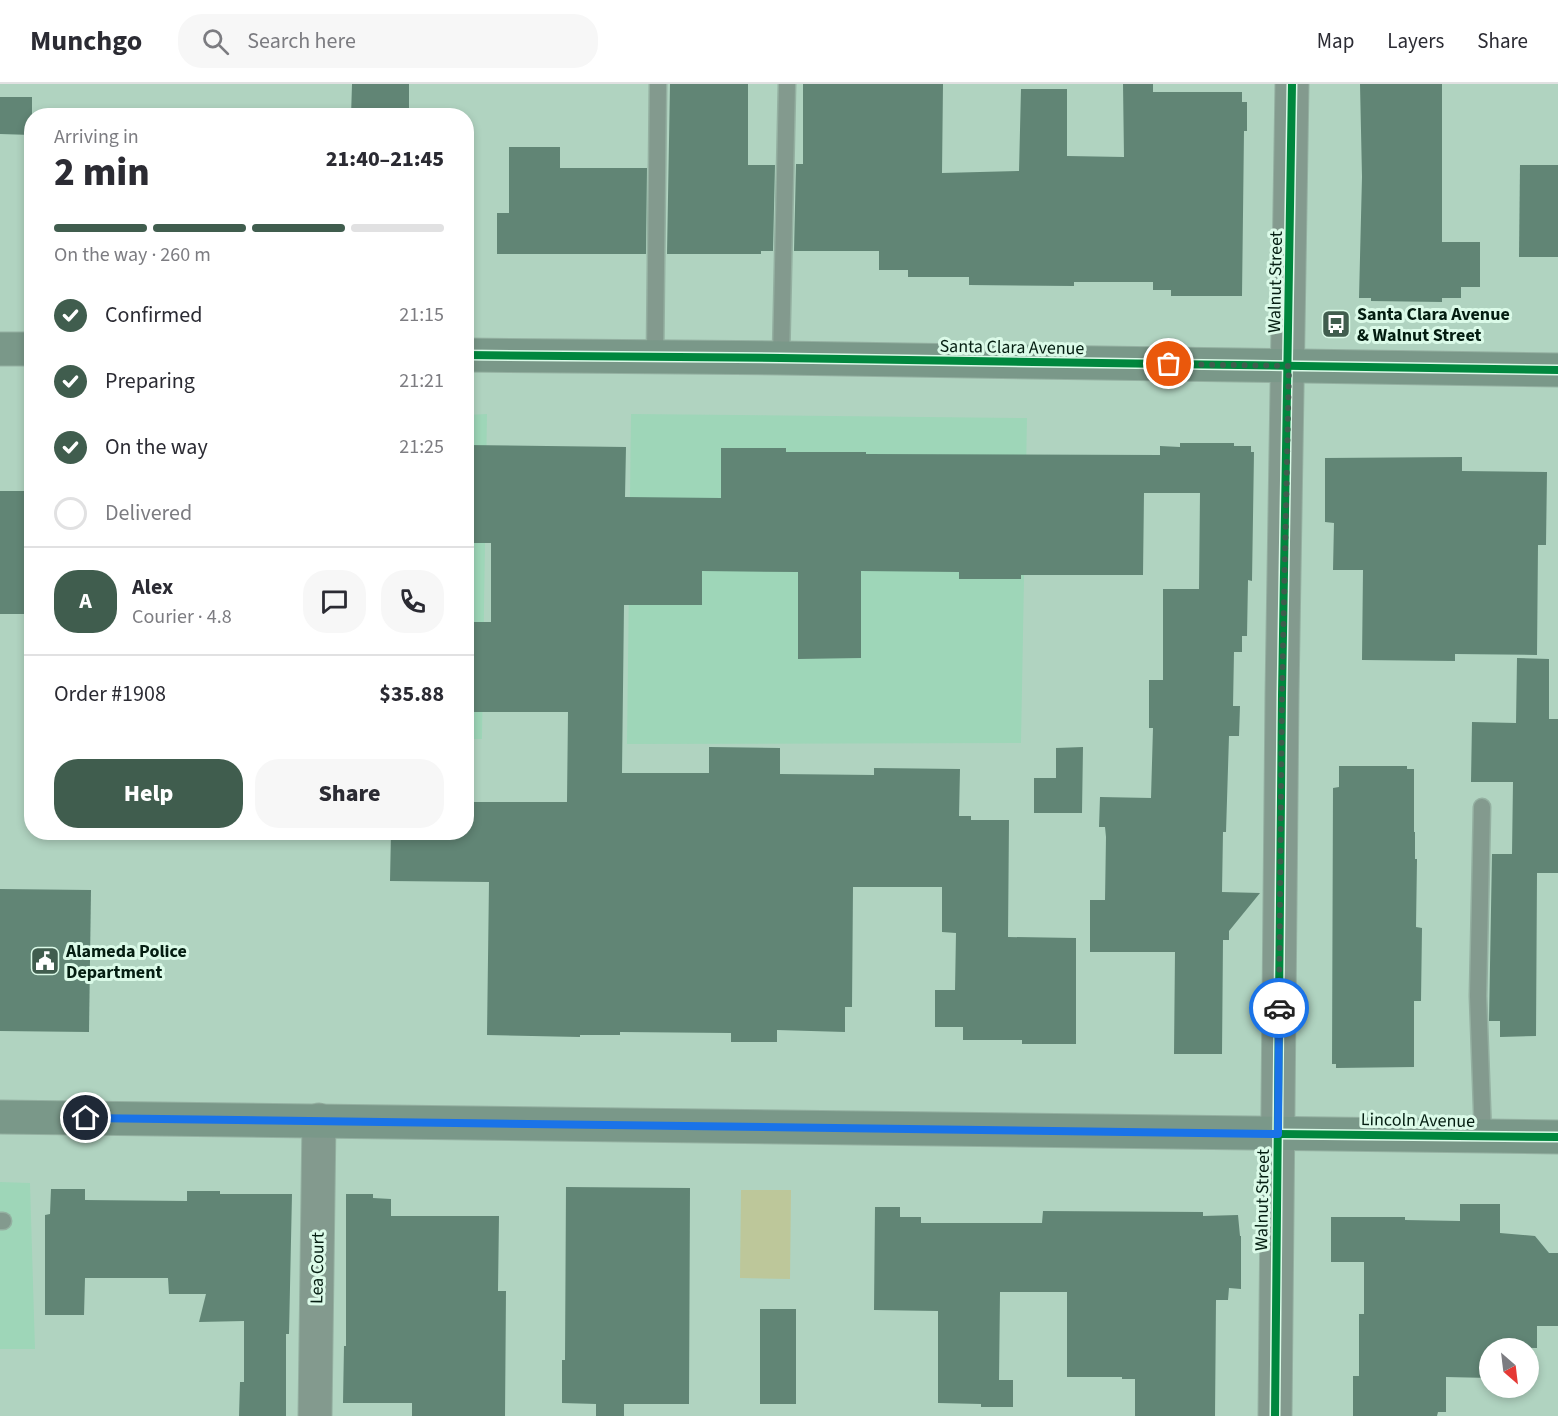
<!DOCTYPE html>
<meta charset="utf-8">
<style>
:root{--surface:#fff;--page:#f7f7f7;--text:#2b2b33;--muted:#7c7c81;--line:#e1e1e2;--accent:#405d4e}
body{margin:0;font-family:"Source Sans 3",sans-serif;background:var(--page);color:var(--text);height:100vh;display:flex;flex-direction:column;font-size:22px;white-space:nowrap}
*{box-sizing:border-box;margin:0}
p{font-size:20px;color:var(--muted)}
.icon{flex:none;width:33px;height:33px;fill:none;stroke:currentColor;stroke-width:2;stroke-linecap:round;stroke-linejoin:round}
.map{position:relative;flex:1;overflow:hidden}
.sheet{position:absolute;left:24px;top:24px;width:450px;height:732px;display:flex;flex-direction:column;background:var(--surface);border-radius:24px;box-shadow:0 3px 9px #0003}
.sheet>*{flex:none}
.needle{width:39px;rotate:152deg}
.buttons{position:absolute;left:1479px;top:1254px;display:grid;gap:12px}
.buttons a{display:grid;place-items:center;width:60px;height:60px;border-radius:50%;background:var(--surface);box-shadow:0 3px 9px #0003;font-size:30px}
.pin{position:absolute;display:grid;place-items:center;width:51px;height:51px;color:#fff;margin:-26px;border:3px solid #fff;border-radius:50%;box-shadow:0 2px 6px #0007}
.courier{position:absolute;display:grid;place-items:center;width:60px;height:60px;margin:-30px;border:4px solid #1a73e8;border-radius:50%;background:#fff;color:#222;box-shadow:0 2px 8px #0007}
.head em{font-style:normal;font-weight:800}
.head div{display:flex;flex-direction:column-reverse}
.head{display:flex;align-items:center;justify-content:space-between;height:102px;padding:0 30px}
h1{font-size:39px;font-weight:800;line-height:45px}
.bar{display:grid;grid-template-columns:repeat(4,1fr);gap:9px 6px;align-content:center;height:72px;padding:0 30px}
.bar i{height:8px;border-radius:4px;background:var(--line)}
.bar .on{background:var(--accent)}
.bar p{grid-column:span 4}
.line{display:flex;align-items:center;gap:15px;padding:0 30px;border-top:2px solid var(--line)}
.line div{flex:1}
.round{display:grid;place-items:center;flex:none;width:63px;height:63px;border-radius:24px;background:var(--page)}
ol{padding:0 30px;list-style:none}
li{display:flex;align-items:center;gap:18px;height:66px}
li p{margin-inline-start:auto}
li .icon{padding:6px;border-radius:50%;background:var(--accent);color:#fff;stroke-width:4}
li:last-child{color:var(--muted)}
li i{width:33px;height:33px;border:3px solid var(--line);border-radius:50%}
.cta{display:flex;gap:12px;margin-top:auto;padding:12px 30px}
.cta a{flex:1;height:69px;border-radius:24px;background:var(--accent);color:#fff;font-size:24px;font-weight:800;line-height:69px;text-align:center}
.cta a+a{background:var(--page);color:var(--text)}
header{display:flex;align-items:center;gap:36px;box-sizing:border-box;height:84px;padding:0 30px;background:var(--surface);border-bottom:2px solid var(--line)}
header strong{font-size:28px}
nav{display:flex;gap:33px;margin-inline-start:auto;font-size:21px}
.search{width:420px;height:54px;background:var(--page);display:flex;align-items:center;gap:15px;box-sizing:border-box;padding:0 21px;border-radius:24px;color:var(--muted);font-size:22px}
.map>svg:first-child{display:block}
.built{fill:#9ed6b8}
.green{fill:#bdc79a}
.building{fill:#618575}
.lines{fill:none;stroke-linecap:round;stroke-linejoin:round}
.lane-casing{stroke:#94b0a1;stroke-width:19}
.street-casing{stroke:#94b0a1;stroke-width:35}
.secondary-casing{stroke:#94b0a1;stroke-width:35}
.lane{stroke:#839a8e;stroke-width:16}
.street{stroke:#839a8e;stroke-width:33}
.secondary{stroke:#7a9889;stroke-width:33}
.cycleway-casing{stroke:#dbfae8;stroke-width:11}
.cycleway{stroke:#00873e;stroke-width:8}
.done{stroke:#405d4e;stroke-width:6;stroke-dasharray:0 10.8}
.route{stroke:#1a73e8;stroke-width:8}
.labels{text-anchor:middle;stroke-width:6;stroke-linejoin:round;paint-order:stroke}
.street-label{font-size:18px;fill:#041d11;stroke:#dbfae8}
.poi-label{font-size:18px;font-weight:bold;fill:#041d11;stroke:#dbfae8;text-anchor:start}
</style>
<header>
<strong>Munchgo</strong>
<div class="search"><svg class="icon" aria-label="search" viewBox="0 0 24 24"><circle cx="10" cy="10" r="6"/><path d="M15 15l6 6"/></svg>Search here</div>
<nav><a>Map</a><a>Layers</a><a>Share</a></nav>
</header>
<div class="map">
<svg width="1558" height="1332" viewBox="0 0 1558 1332">
<rect width="100%" height="100%" fill="#b0d3c0"/>
<g class="built">
<polygon points="487,330 482,655 466,655 466,331"/>
<polygon points="631,330 1027,334 1021,659 627,660"/>
<polygon points="0,1098 30,1099 35,1265 0,1265"/>
</g>
<polygon class="green" points="741,1106 791,1106 790,1195 740,1194"/>
<g class="building">
<polygon points="352,0 409,0 409,32 351,32"/>
<polygon points="670,0 748,0 748,81 775,81 773,167 761,167 761,170 667,170"/>
<polygon points="803,0 943,0 942,89 1019,87 1021,5 1067,5 1067,72 1124,73 1123,0 1153,0 1153,8 1242,8 1242,18 1247,18 1247,47 1244,47 1242,212 1171,212 1171,206 1153,206 1153,198 1074,198 1074,202 969,201 969,193 908,193 908,186 879,186 879,167 794,167 796,80 803,80"/>
<polygon points="1360,0 1442,0 1442,158 1480,158 1480,203 1461,203 1461,214 1442,214 1442,218 1371,217 1371,214 1359,214 1362,93"/>
<polygon points="0,13 32,13 32,51 0,50"/>
<polygon points="509,63 560,63 560,84 647,84 646,170 497,170 497,129 509,129"/>
<polygon points="1520,81 1558,81 1558,173 1519,173"/>
<polygon points="1180,359 1234,359 1234,362 1251,362 1251,368 1254,368 1252,497 1248,496 1247,552 1242,552 1242,568 1234,568 1233,622 1240,622 1239,652 1229,652 1226,748 1223,748 1222,808 1260,809 1229,847 1229,856 1223,856 1222,970 1174,970 1175,868 1090,868 1090,816 1105,816 1106,753 1105,743 1099,743 1100,713 1151,714 1153,644 1149,644 1149,596 1163,596 1163,505 1199,505 1200,409 1144,409 1143,491 1021,491 1021,495 959,495 959,488 861,487 861,574 798,575 798,488 702,487 702,521 624,521 622,689 709,689 709,663 780,664 780,690 874,691 874,684 960,685 959,732 971,732 971,736 1009,736 1008,853 1076,854 1076,960 1022,960 1022,956 963,956 963,943 935,943 935,906 955,906 956,849 942,848 942,803 853,803 852,923 845,923 845,948 777,946 777,958 731,958 731,949 620,948 620,951 580,951 580,953 487,951 489,798 390,797 391,748 466,748 466,718 567,718 568,628 466,628 466,538 491,538 491,459 466,459 466,361 626,363 625,413 721,414 721,364 786,364 786,368 866,368 866,370 1160,371 1160,362 1180,363"/>
<polygon points="1462,373 1462,387 1547,388 1546,461 1538,461 1537,571 1455,570 1455,577 1362,576 1363,486 1333,486 1334,439 1325,438 1325,374"/>
<rect x="0" y="407" width="32" height="123"/>
<polygon points="1517,574 1549,575 1549,635 1558,635 1558,789 1537,789 1536,952 1500,953 1500,937 1489,937 1492,770 1512,770 1513,698 1471,698 1472,638 1516,639"/>
<polygon points="1083,663 1082,729 1034,729 1034,694 1056,694 1056,664"/>
<polygon points="1339,682 1407,682 1407,685 1414,685 1414,748 1415,748 1415,775 1417,775 1416,843 1422,844 1421,917 1414,917 1414,983 1336,984 1336,980 1332,980 1333,704 1339,703"/>
<polygon points="0,805 91,806 89,948 0,947"/>
<polygon points="566,1103 690,1104 689,1320 624,1320 624,1332 596,1332 596,1320 562,1319 562,1276 565,1276"/>
<polygon points="51,1105 85,1105 85,1116 187,1117 187,1107 220,1107 220,1110 292,1110 289,1250 286,1250 286,1332 239,1332 240,1298 244,1298 244,1237 199,1238 206,1210 169,1210 168,1194 85,1194 84,1231 45,1231 45,1131 50,1130"/>
<polygon points="346,1110 373,1110 373,1114 391,1115 391,1132 499,1132 498,1207 506,1207 505,1332 412,1332 412,1319 343,1319 344,1262 346,1262"/>
<polygon points="1460,1120 1500,1120 1500,1149 1535,1152 1549,1169 1558,1169 1558,1242 1537,1242 1537,1264 1490,1263 1490,1294 1446,1293 1446,1328 1438,1328 1437,1332 1353,1332 1353,1292 1359,1292 1359,1230 1364,1230 1364,1178 1331,1178 1331,1133 1405,1133 1405,1136 1460,1137"/>
<polygon points="875,1123 900,1123 900,1133 921,1133 921,1139 1042,1139 1043,1127 1203,1128 1203,1132 1238,1131 1240,1152 1241,1152 1241,1205 1229,1204 1228,1216 1216,1216 1215,1332 1135,1332 1135,1295 1122,1295 1122,1293 1067,1293 1067,1208 1000,1208 999,1296 1013,1296 1013,1323 981,1323 981,1320 938,1319 938,1227 874,1226"/>
<rect x="760" y="1225" width="36" height="95"/>
</g>
<g class="lines">
<g class="lane-casing">
<g id="lane">
<polyline points="655,273 658,0"/>
<polyline points="781,274 787,0"/>
<polyline points="1482,723 1478,912 1483,1052"/>
<polyline points="0,1137 3,1137"/>
</g>
</g>
<g class="street-casing">
<g id="street">
<polyline points="315,1332 319,1036"/>
<polyline points="1275,1332 1282,611 1292,0"/>
</g>
</g>
<g class="secondary-casing">
<g id="secondary">
<polyline points="0,265 32,265"/>
<polyline points="466,271 781,274 1558,286"/>
<polyline points="0,1033 1558,1053"/>
</g>
</g>
<use href="#lane" class="lane"/>
<use href="#street" class="street"/>
<use href="#secondary" class="secondary"/>
<g class="cycleway-casing">
<g id="cycleway">
<polyline points="466,271 781,274 1558,286"/>
<polyline points="1278,1050 1558,1053"/>
<polyline points="1275,1332 1282,611 1292,0"/>
</g>
</g>
<use href="#cycleway" class="cycleway"/>
</g>
<g class="lines">
<polyline class="done" points="1169,280 1289,282 1282,611 1279,924"/>
<polyline class="route" points="86,1034 1278,1050 1279,924"/>
</g>
<defs>
<g id="bus-square" transform="scale(1.5)"><rect x="-9" y="-9" width="18" height="18" rx="4" fill="#405d4e" stroke="#dbfae8"/><path d="M-5-6H5V4H4V6H2V4H-2V6H-4V4H-5ZM-3.5-4V0h7V-4ZM-3.5 1.2v1.5H-2V1.2ZM2 1.2v1.5H3.5V1.2Z" fill="#fff"/></g>
<g id="civic-square" transform="scale(1.5)"><rect x="-9" y="-9" width="18" height="18" rx="4" fill="#405d4e" stroke="#dbfae8"/><path d="M-.6-6.5H3V-4.5H.6V-3L4-1V1h2V6H-6V1h2V-1L-.6-3ZM-1.2 2.5V6h2.4V2.5Z" fill="#fff"/></g>
</defs>
<g fill-rule="evenodd">
<use href="#bus-square" x="1336" y="240"/>
<use href="#civic-square" x="45" y="877"/>
</g>
<g class="labels">
<g class="street-label">
<text transform="translate(1275 198) rotate(-89)" y="6">Walnut Street</text>
<text transform="translate(1012 263) rotate(1)" y="6">Santa Clara Avenue</text>
<text transform="translate(1418 1036) rotate(1)" y="6">Lincoln Avenue</text>
<text transform="translate(1262 1116) rotate(-89)" y="6">Walnut Street</text>
<text transform="translate(317 1184) rotate(-89)" y="6">Lea Court</text>
</g>
<g class="poi-label">
<text x="1357" y="236">Santa Clara Avenue<tspan x="1357" dy="21">&amp; Walnut Street</tspan></text>
<text x="66" y="873">Alameda Police<tspan x="66" dy="21">Department</tspan></text>
</g>
</g>
</svg>
<div class="buttons">
<a><svg class="needle" viewBox="-14 -14 28 28"><path d="M0-13l5 13h-10z" fill="#e53935"/><path d="M0 13l5-13h-10z" fill="#7c7c81"/></svg></a>
</div>
<div class="pin" style="left:1169px;top:280px;background:#ea580c"><svg class="icon" aria-label="bag" viewBox="0 0 24 24"><path d="M5 8h14l-1 12H6zM9 8a3 3 0 0 1 6 0"/></svg></div>
<div class="pin" style="left:86px;top:1034px;background:#1f2937"><svg class="icon" aria-label="home" viewBox="0 0 24 24"><path d="M3 11l9-7 9 7M6 9v11h12V9"/></svg></div>
<div class="courier" style="left:1279px;top:924px"><svg class="icon" aria-label="car" viewBox="0 0 24 24"><path d="M5 17H2v-5l4-1 3-4h7l3 4 3 1v5h-3M9 17h6M6 11h13"/><circle cx="7" cy="17" r="2"/><circle cx="17" cy="17" r="2"/></svg></div>
<section class="sheet">
<div class="head"><div><h1>2 min</h1><p>Arriving in</p></div><em>21:40–21:45</em></div>
<div class="bar"><i class="on"></i><i class="on"></i><i class="on"></i><i></i><p>On the way · 260 m</p></div>
<ol>
<li><svg class="icon" aria-label="check" viewBox="0 0 24 24"><path d="M5 12l5 5 9-10"/></svg>Confirmed<p>21:15</p></li>
<li><svg class="icon" aria-label="check" viewBox="0 0 24 24"><path d="M5 12l5 5 9-10"/></svg>Preparing<p>21:21</p></li>
<li><svg class="icon" aria-label="check" viewBox="0 0 24 24"><path d="M5 12l5 5 9-10"/></svg>On the way<p>21:25</p></li>
<li><i></i>Delivered</li>
</ol>
<div class="line" style="height:108px"><b class="round" style="background:var(--accent);color:#fff">A</b><div><b>Alex</b><p>Courier · 4.8</p></div><a class="round"><svg class="icon" aria-label="chat" viewBox="0 0 24 24"><path d="M4 5h16v11H9l-5 4z"/></svg></a><a class="round"><svg class="icon" aria-label="phone" viewBox="0 0 24 24"><path d="M5 4h4l2 5-3 2q2 4 5 5l2-3 5 2v4C11 20 4 13 5 4z"/></svg></a></div>
<div class="line" style="height:78px"><div>Order #1908</div><b>$35.88</b></div>
<div class="cta"><a>Help</a><a>Share</a></div>
</section>
</div>
